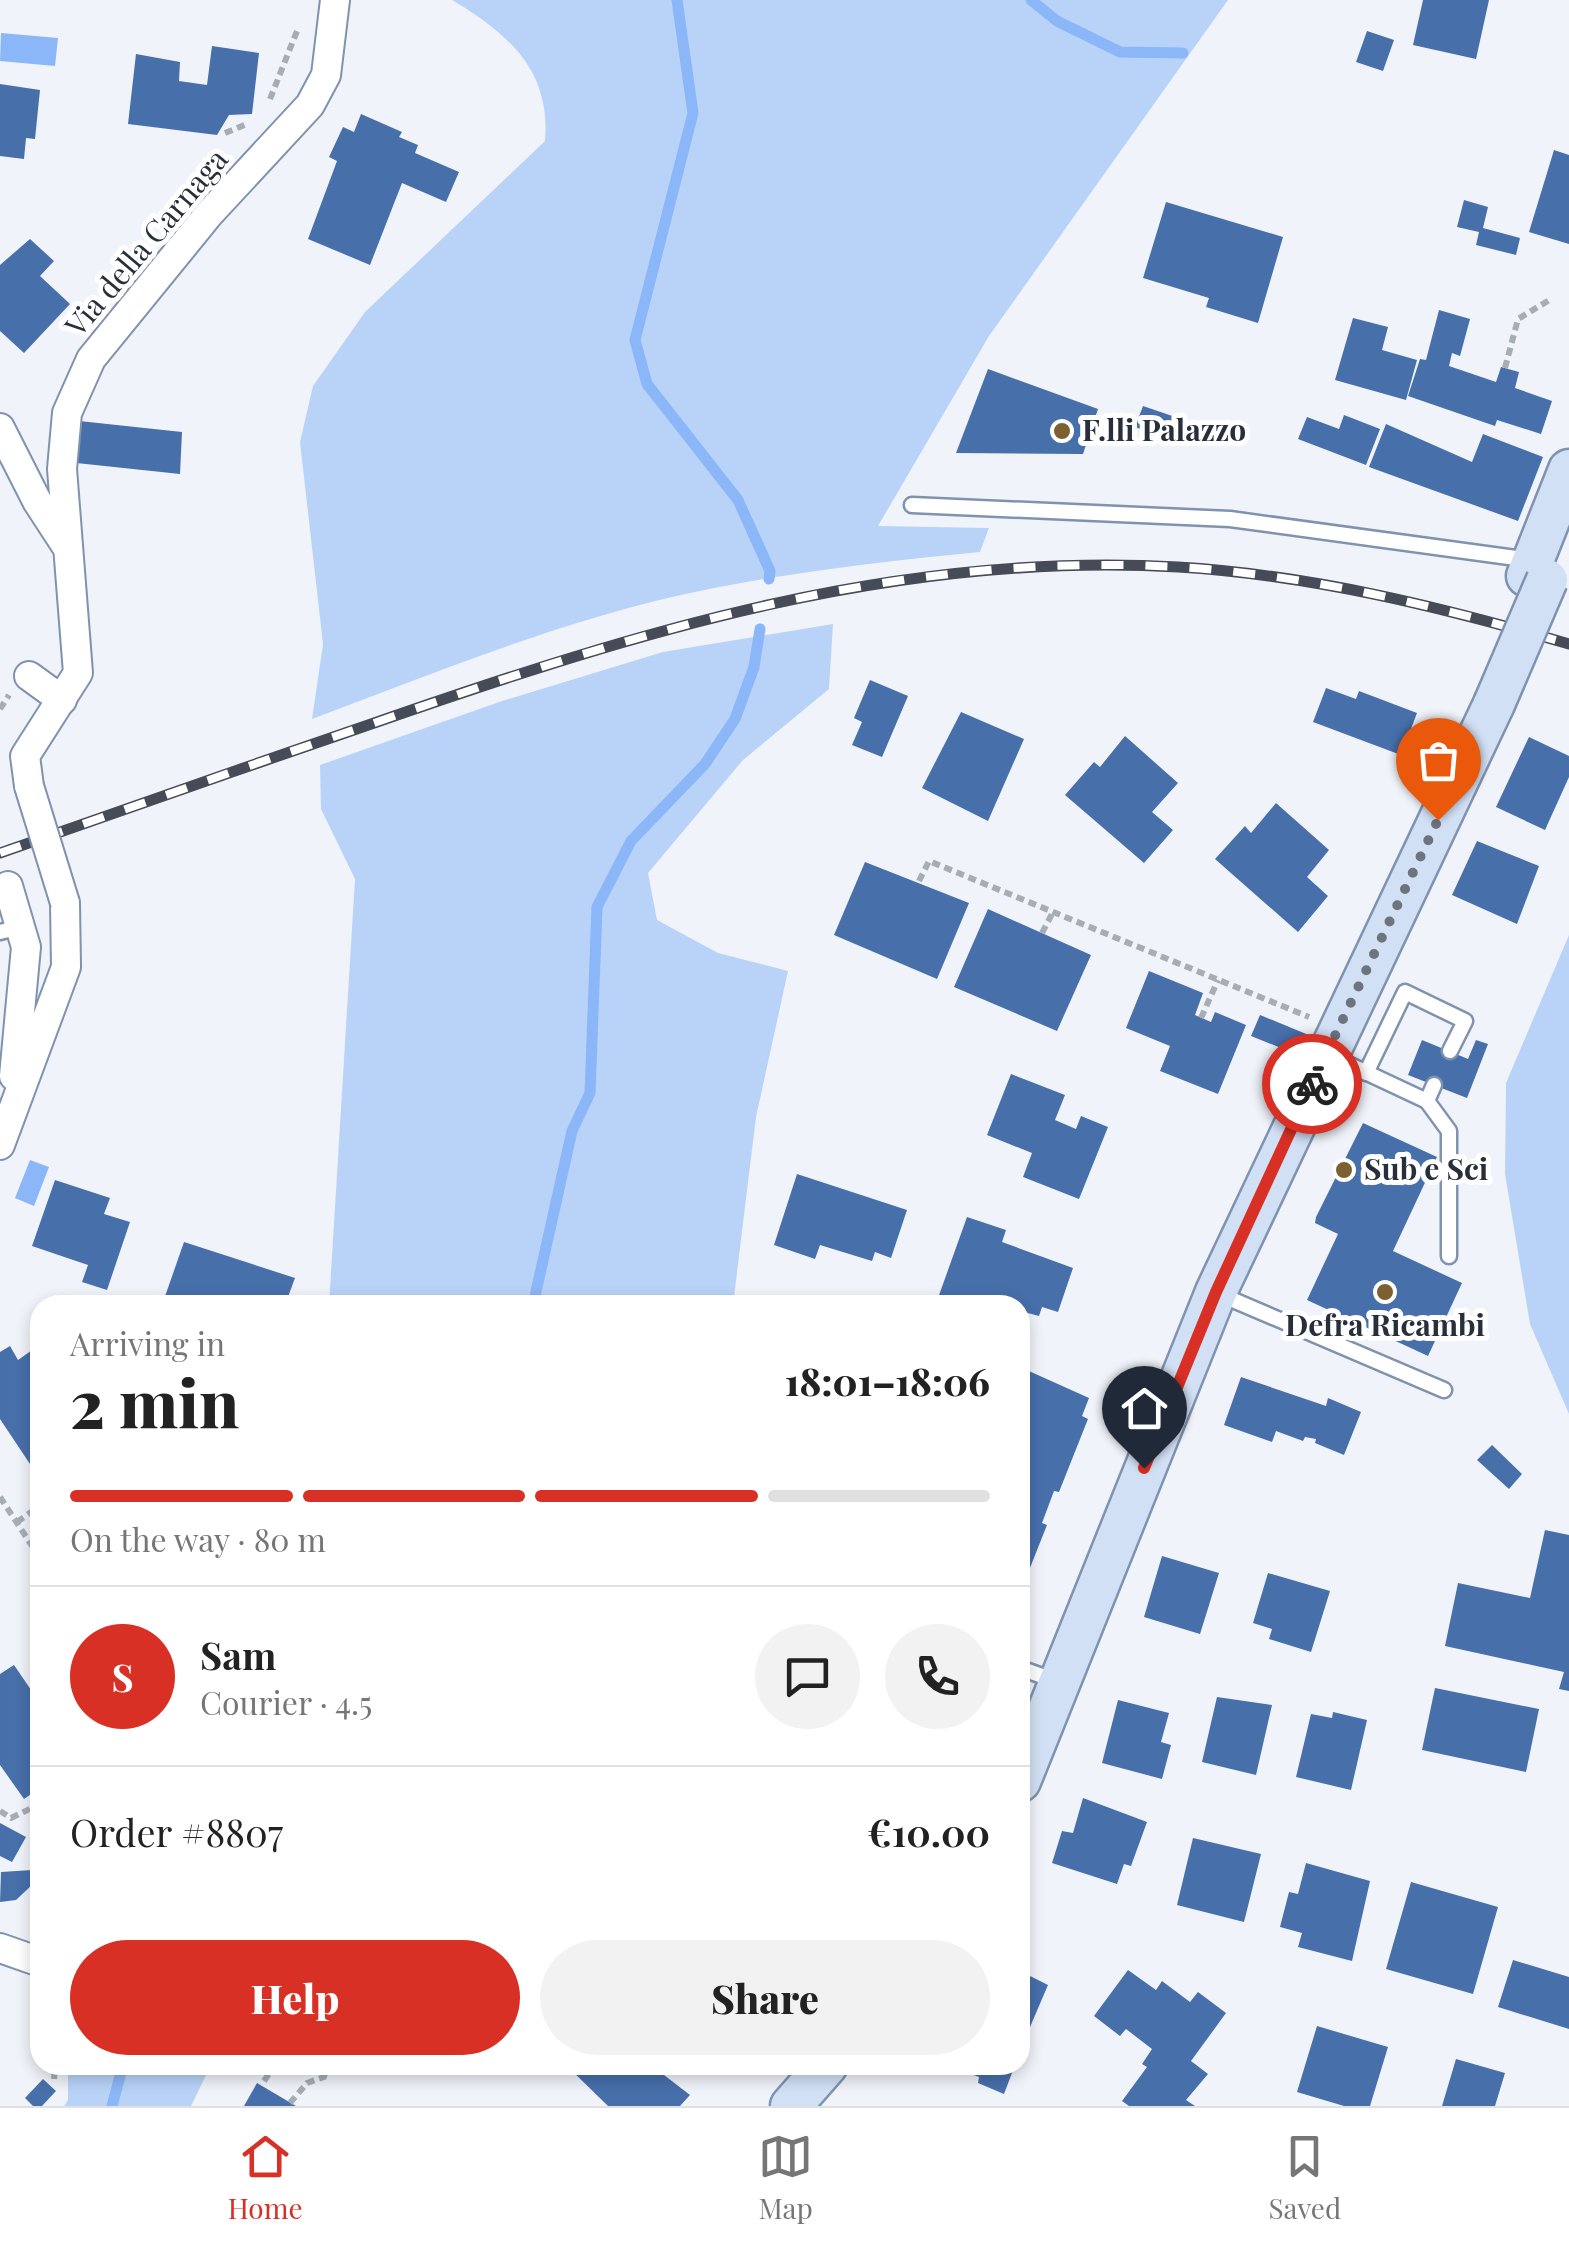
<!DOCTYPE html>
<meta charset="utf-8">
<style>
:root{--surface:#fff;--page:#f2f2f2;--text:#222;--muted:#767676;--line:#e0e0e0;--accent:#d93025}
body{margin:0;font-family:"Playfair Display",serif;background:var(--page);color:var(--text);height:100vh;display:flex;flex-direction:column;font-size:38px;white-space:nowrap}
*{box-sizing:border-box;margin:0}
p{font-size:32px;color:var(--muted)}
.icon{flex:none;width:55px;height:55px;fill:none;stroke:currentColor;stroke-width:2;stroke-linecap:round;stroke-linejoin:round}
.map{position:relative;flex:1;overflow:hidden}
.details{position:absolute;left:30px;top:1295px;width:1000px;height:780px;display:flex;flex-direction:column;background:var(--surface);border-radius:30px;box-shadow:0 5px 15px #0003}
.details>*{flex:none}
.pin{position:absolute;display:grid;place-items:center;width:85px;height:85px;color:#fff;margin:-102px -42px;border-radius:50% 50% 50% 0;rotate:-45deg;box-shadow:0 0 10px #0007}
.pin .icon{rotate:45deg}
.courier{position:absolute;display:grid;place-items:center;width:100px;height:100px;margin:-50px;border:8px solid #d93025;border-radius:50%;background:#fff;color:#222;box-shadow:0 2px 12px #0007}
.head em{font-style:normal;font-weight:800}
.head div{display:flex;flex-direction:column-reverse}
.head{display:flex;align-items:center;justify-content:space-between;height:170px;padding:0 40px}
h1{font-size:65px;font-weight:800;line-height:75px}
.bar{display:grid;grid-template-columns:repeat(4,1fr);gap:15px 10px;align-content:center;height:120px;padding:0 40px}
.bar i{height:12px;border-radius:8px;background:var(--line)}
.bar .current{background:var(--accent)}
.bar p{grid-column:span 4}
.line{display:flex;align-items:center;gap:25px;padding:0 40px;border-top:2px solid var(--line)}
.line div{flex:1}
.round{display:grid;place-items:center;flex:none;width:105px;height:105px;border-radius:52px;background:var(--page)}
.cta{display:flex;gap:20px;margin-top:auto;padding:20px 40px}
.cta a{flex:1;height:115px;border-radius:60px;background:var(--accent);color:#fff;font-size:40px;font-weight:800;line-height:115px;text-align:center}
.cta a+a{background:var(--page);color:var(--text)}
.menu{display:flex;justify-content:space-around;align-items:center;height:140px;border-top:2px solid var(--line);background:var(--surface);font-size:28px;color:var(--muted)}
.menu a{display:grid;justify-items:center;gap:5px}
.menu .current{color:var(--accent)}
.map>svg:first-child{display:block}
.green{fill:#b9d3f8}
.water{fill:#8bb6f7}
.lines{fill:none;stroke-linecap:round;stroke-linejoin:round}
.stream{stroke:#8bb6f7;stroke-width:11}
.building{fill:#476faa}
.lane-casing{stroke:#7f93af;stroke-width:19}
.street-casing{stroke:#7f93af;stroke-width:32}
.secondary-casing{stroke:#7f93af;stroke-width:45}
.path{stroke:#a7adb5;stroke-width:6;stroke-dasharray:8 5;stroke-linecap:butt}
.lane{stroke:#fff;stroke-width:14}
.street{stroke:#fff;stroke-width:28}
.secondary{stroke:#d2e0f5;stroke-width:40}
.rail-casing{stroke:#454c57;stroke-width:11}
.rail{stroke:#fff;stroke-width:8;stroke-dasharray:22;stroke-linecap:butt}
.street-bridge-casing{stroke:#7f93af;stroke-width:32;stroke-linecap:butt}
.secondary-bridge-casing{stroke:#7f93af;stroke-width:45;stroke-linecap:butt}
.street-bridge{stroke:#fff;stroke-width:28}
.secondary-bridge{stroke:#d2e0f5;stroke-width:40}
.done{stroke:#6d747e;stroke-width:10;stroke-dasharray:0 18}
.route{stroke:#d93025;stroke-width:12}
.poi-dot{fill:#7c6032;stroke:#fff;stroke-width:4}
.labels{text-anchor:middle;stroke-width:10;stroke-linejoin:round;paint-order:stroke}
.street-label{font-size:30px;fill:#272f3b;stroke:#fff}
.poi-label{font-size:30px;font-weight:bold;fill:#272f3b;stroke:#fff;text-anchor:start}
</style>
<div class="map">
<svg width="1569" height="2106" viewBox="0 0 1569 2106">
<rect width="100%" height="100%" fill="#f0f4fa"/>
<g class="green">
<path d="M452 0H1228L989 336 878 526 989 528 980 552C876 562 774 574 672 597 549 626 431 674 312 719L323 644 300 442 313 386 365 312 545 141C551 71 509 34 452 0Z"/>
<polygon points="833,624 829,689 743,760 648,873 657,920 718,953 788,971 756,1117 733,1305 329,1305 355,879 321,809 320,765 502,701 663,652"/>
<polygon points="1569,935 1569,1414 1530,1324 1505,1174 1506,1083"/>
<polygon points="68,2065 211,2065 191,2106 64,2106 68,2100"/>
</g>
<g class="water">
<polygon points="1,33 58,38 55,66 0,61"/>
<polygon points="30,1160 49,1167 34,1206 15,1198"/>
</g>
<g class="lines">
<g class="stream">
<polyline points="677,0 693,113 635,340 647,384 738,500 770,571 769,579"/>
<polyline points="1031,0 1057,21 1120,52 1183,53"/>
<polyline points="533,1305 572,1131 590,1093 597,907 631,841 705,764 735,719 754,667 760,629"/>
<polyline points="112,2106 123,2065"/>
</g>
</g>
<g class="building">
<polygon points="1423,0 1489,0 1476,59 1413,45"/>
<polygon points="1367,31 1394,40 1383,71 1356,62"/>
<polygon points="212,46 259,53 252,114 229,115 217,135 128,124 136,54 180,62 179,81 207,85"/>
<polygon points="0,84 40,90 35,139 26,138 24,159 0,156"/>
<polygon points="361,114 402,132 399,137 418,145 415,153 459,172 446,202 402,183 370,265 308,239 337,161 329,157 343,127 354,132"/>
<polygon points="1554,150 1569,155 1569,244 1529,232"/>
<polygon points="1464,200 1488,207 1483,228 1520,238 1516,255 1476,245 1479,232 1457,227"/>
<polygon points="1166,202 1283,237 1258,323 1206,307 1209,298 1143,278"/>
<polygon points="30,239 54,261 40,276 70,304 24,353 0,331 0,265"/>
<polygon points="1439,310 1470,319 1460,356 1452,353 1449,366 1496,382 1501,367 1519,372 1515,388 1552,401 1541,434 1497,420 1495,426 1408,396 1420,359 1426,360"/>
<polygon points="1353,318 1388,327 1382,350 1417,360 1406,400 1335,380"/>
<polygon points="988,369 1098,409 1083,454 956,453"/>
<polygon points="1143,406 1184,420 1176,442 1135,427"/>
<polygon points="1344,415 1380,429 1366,465 1298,439 1307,417 1339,429"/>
<polygon points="70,420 182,432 180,474 67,462"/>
<polygon points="1386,424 1472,462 1483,434 1543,457 1518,521 1369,467"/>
<polygon points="870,680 908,696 882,757 852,745 862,722 854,718"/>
<polygon points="1326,688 1356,699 1359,691 1417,713 1401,755 1313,722"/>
<polygon points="961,712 1024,739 988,821 922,788"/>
<polygon points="1125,736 1178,783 1152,812 1173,830 1144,863 1065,795 1094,762 1100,767"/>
<polygon points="1529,737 1569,756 1569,777 1545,830 1496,807"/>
<polygon points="1276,803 1329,850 1307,877 1328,896 1298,932 1215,859 1245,826 1251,833"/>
<polygon points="1477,841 1539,866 1517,924 1452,895"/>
<polygon points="865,862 969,903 937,979 834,935"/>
<polygon points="988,909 1091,955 1057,1031 954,987"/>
<polygon points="1149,971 1203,993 1195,1015 1211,1022 1215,1012 1246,1025 1218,1094 1160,1071 1170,1046 1126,1028"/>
<polygon points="1260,1015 1311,1036 1301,1056 1251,1036"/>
<polygon points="1422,1040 1468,1059 1476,1040 1488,1044 1467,1098 1408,1075"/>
<polygon points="1011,1074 1065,1095 1055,1120 1076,1129 1081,1116 1108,1127 1079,1199 1023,1177 1032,1153 987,1135"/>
<polygon points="1363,1123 1437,1157 1393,1251 1462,1283 1428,1356 1307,1300 1338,1234 1315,1223 1316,1217"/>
<polygon points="797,1174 907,1210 891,1258 875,1252 872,1261 820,1245 815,1259 774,1245"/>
<polygon points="55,1180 110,1198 104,1214 130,1222 107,1290 82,1282 88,1265 32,1246"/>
<polygon points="967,1217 1006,1230 1002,1242 1073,1268 1058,1312 1042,1307 1039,1316 1020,1311 1020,1305 964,1305 938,1298"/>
<polygon points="184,1242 295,1278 285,1305 162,1305"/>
<polygon points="10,1346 18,1360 35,1348 40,1356 40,1479 0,1419 0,1352"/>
<polygon points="1020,1367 1089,1398 1082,1416 1088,1419 1059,1492 1054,1491 1042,1523 1047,1525 1020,1593"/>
<polygon points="1241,1377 1326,1406 1328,1398 1361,1412 1344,1455 1315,1443 1316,1439 1305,1437 1303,1441 1276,1431 1272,1442 1224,1425"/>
<polygon points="1492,1445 1522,1474 1509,1489 1477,1460"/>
<polygon points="1545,1530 1569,1535 1569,1691 1559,1689 1564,1672 1445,1646 1458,1583 1530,1598"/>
<polygon points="1162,1556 1219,1573 1200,1634 1144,1617"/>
<polygon points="1268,1573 1330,1591 1311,1652 1269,1639 1272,1629 1253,1623"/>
<polygon points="14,1665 40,1703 40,1788 24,1799 0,1765 0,1674"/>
<polygon points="1435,1688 1539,1709 1526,1772 1422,1750"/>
<polygon points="1217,1697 1272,1705 1256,1775 1202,1762"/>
<polygon points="1118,1700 1169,1713 1161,1742 1171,1745 1162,1779 1102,1763"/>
<polygon points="1333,1712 1367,1720 1351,1790 1296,1777 1311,1714 1332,1718"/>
<polygon points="1083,1798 1147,1822 1131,1866 1124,1864 1117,1884 1052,1863 1062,1831 1073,1833"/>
<polygon points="0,1823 26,1837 12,1862 0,1856"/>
<polygon points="1193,1838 1261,1854 1244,1922 1177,1905"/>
<polygon points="1306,1863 1370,1881 1352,1961 1298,1947 1302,1933 1280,1927 1289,1892 1298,1894"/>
<polygon points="32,1870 32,1885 16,1900 0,1902 1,1872"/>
<polygon points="1411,1882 1498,1907 1473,1994 1386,1969"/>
<polygon points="1513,1960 1569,1977 1569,2029 1498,2007"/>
<polygon points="1128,1970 1156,1990 1162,1981 1190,2002 1198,1992 1226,2013 1191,2061 1208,2074 1186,2100 1195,2106 1129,2106 1122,2101 1147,2067 1142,2064 1152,2049 1126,2029 1120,2036 1094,2016"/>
<polygon points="1020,1971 1048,1985 1021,2048 1020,2048"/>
<polygon points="1317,2026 1388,2047 1370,2106 1344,2106 1297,2092"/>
<polygon points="1456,2059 1505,2073 1495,2106 1442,2106"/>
<polygon points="566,2065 651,2065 690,2095 680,2106 608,2106"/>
<polygon points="947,2065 1015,2065 1004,2094 978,2083 979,2077"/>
<polygon points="43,2079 56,2091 42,2106 33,2106 25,2098"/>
<polygon points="257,2083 296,2106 244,2106"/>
</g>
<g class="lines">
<g class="lane-casing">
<g id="lane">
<polyline points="912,505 1230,519 1531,560"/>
<polyline points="0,932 21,927"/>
<polyline points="1331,1056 1427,1101 1434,1085"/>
<polyline points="1366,1073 1405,992 1465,1021 1450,1051"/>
<polyline points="1427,1101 1449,1131 1449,1256"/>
<polyline points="1219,1294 1444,1390"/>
<polyline points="1020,1668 1056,1681"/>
<polyline points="788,2065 791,2066"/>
</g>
</g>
<g class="street-casing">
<g id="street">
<polyline points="0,428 37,501 65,544"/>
<polyline points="29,676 62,700"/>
<polyline points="29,786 25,756 78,673 62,469 67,413 91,359 209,214 310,105 326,75 335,0"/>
<polyline points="8,886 26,947 14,1076"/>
<polyline points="0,1145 66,967 65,903"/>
<polyline points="0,1948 40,1962"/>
</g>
</g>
<g class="secondary-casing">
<g id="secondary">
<polyline points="1527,576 1569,470"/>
<polyline points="1020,1781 1216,1292 1494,704"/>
<polyline points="791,2106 827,2065"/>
</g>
</g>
<g class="path">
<polyline points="270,99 297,31"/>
<polyline points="225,133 247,124"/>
<polyline points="1505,368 1518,319 1551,299"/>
<polyline points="0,709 9,695"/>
<polyline points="919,881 929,861 1309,1017"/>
<polyline points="1042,933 1053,912"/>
<polyline points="1201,1018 1218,980"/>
<polyline points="0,1497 40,1558"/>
<polyline points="17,1522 40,1506"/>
<polyline points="0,1811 11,1818 38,1805"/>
<polyline points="40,1990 40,2005"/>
<polyline points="54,2079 55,2065"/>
<polyline points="264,2081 275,2065"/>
<polyline points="290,2103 307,2083 324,2077 328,2065"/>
</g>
<use href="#lane" class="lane"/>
<use href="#street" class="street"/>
<use href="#secondary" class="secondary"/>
<g class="rail-casing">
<path id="rail" d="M0 853C126 809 251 765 377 722 639 631 897 551 1178 567 1312 575 1441 607 1569 644"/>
</g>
<use href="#rail" class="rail"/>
<g class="street-bridge-casing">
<polyline id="street-bridge" points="29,786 65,903"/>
</g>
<g class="secondary-bridge-casing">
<polyline id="secondary-bridge" points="1494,704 1547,580"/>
</g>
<use href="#street-bridge" class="street-bridge"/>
<use href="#secondary-bridge" class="secondary-bridge"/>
</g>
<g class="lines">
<polyline class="done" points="1312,1084 1438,820"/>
<polyline class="route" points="1144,1468 1216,1292 1312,1084"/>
</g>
<g class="poi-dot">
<circle cx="1062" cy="431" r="10"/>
<circle cx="1344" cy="1170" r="10"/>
<circle cx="1385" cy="1292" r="10"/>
</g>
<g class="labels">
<g class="street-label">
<text transform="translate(147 243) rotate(-50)" y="10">Via della Carnaga</text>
</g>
<g class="poi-label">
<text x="1082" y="441">F.lli Palazzo</text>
<text x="1364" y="1180">Sub e Sci</text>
<text x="1385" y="1336" text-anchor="middle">Defra Ricambi</text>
</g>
</g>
</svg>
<div class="pin" style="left:1438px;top:820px;background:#ea580c"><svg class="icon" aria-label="bag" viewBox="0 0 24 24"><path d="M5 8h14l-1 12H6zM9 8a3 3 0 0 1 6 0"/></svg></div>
<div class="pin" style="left:1144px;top:1468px;background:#1f2937"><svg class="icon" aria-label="home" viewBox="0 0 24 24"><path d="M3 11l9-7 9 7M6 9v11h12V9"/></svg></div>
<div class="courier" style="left:1312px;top:1084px"><svg class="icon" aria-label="bike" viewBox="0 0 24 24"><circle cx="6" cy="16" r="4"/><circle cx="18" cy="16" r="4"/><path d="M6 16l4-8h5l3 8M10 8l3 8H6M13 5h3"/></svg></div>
<section class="details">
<div class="head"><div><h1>2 min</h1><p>Arriving in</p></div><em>18:01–18:06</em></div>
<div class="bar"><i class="current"></i><i class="current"></i><i class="current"></i><i></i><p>On the way · 80 m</p></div>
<div class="line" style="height:180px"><b class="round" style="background:var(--accent);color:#fff">S</b><div><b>Sam</b><p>Courier · 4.5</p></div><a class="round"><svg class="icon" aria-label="chat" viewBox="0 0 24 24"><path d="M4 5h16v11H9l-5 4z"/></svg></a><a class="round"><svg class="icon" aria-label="phone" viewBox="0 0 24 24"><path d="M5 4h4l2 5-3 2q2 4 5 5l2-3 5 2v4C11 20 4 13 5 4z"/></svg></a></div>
<div class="line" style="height:130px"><div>Order #8807</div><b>€10.00</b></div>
<div class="cta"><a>Help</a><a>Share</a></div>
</section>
</div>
<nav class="menu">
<a class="current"><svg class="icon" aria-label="home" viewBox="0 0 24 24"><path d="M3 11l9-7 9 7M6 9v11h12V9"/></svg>Home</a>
<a><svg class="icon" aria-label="map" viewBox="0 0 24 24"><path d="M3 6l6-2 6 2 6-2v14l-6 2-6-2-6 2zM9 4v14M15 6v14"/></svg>Map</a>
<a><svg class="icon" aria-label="saved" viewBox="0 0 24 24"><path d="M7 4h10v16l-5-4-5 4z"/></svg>Saved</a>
</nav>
